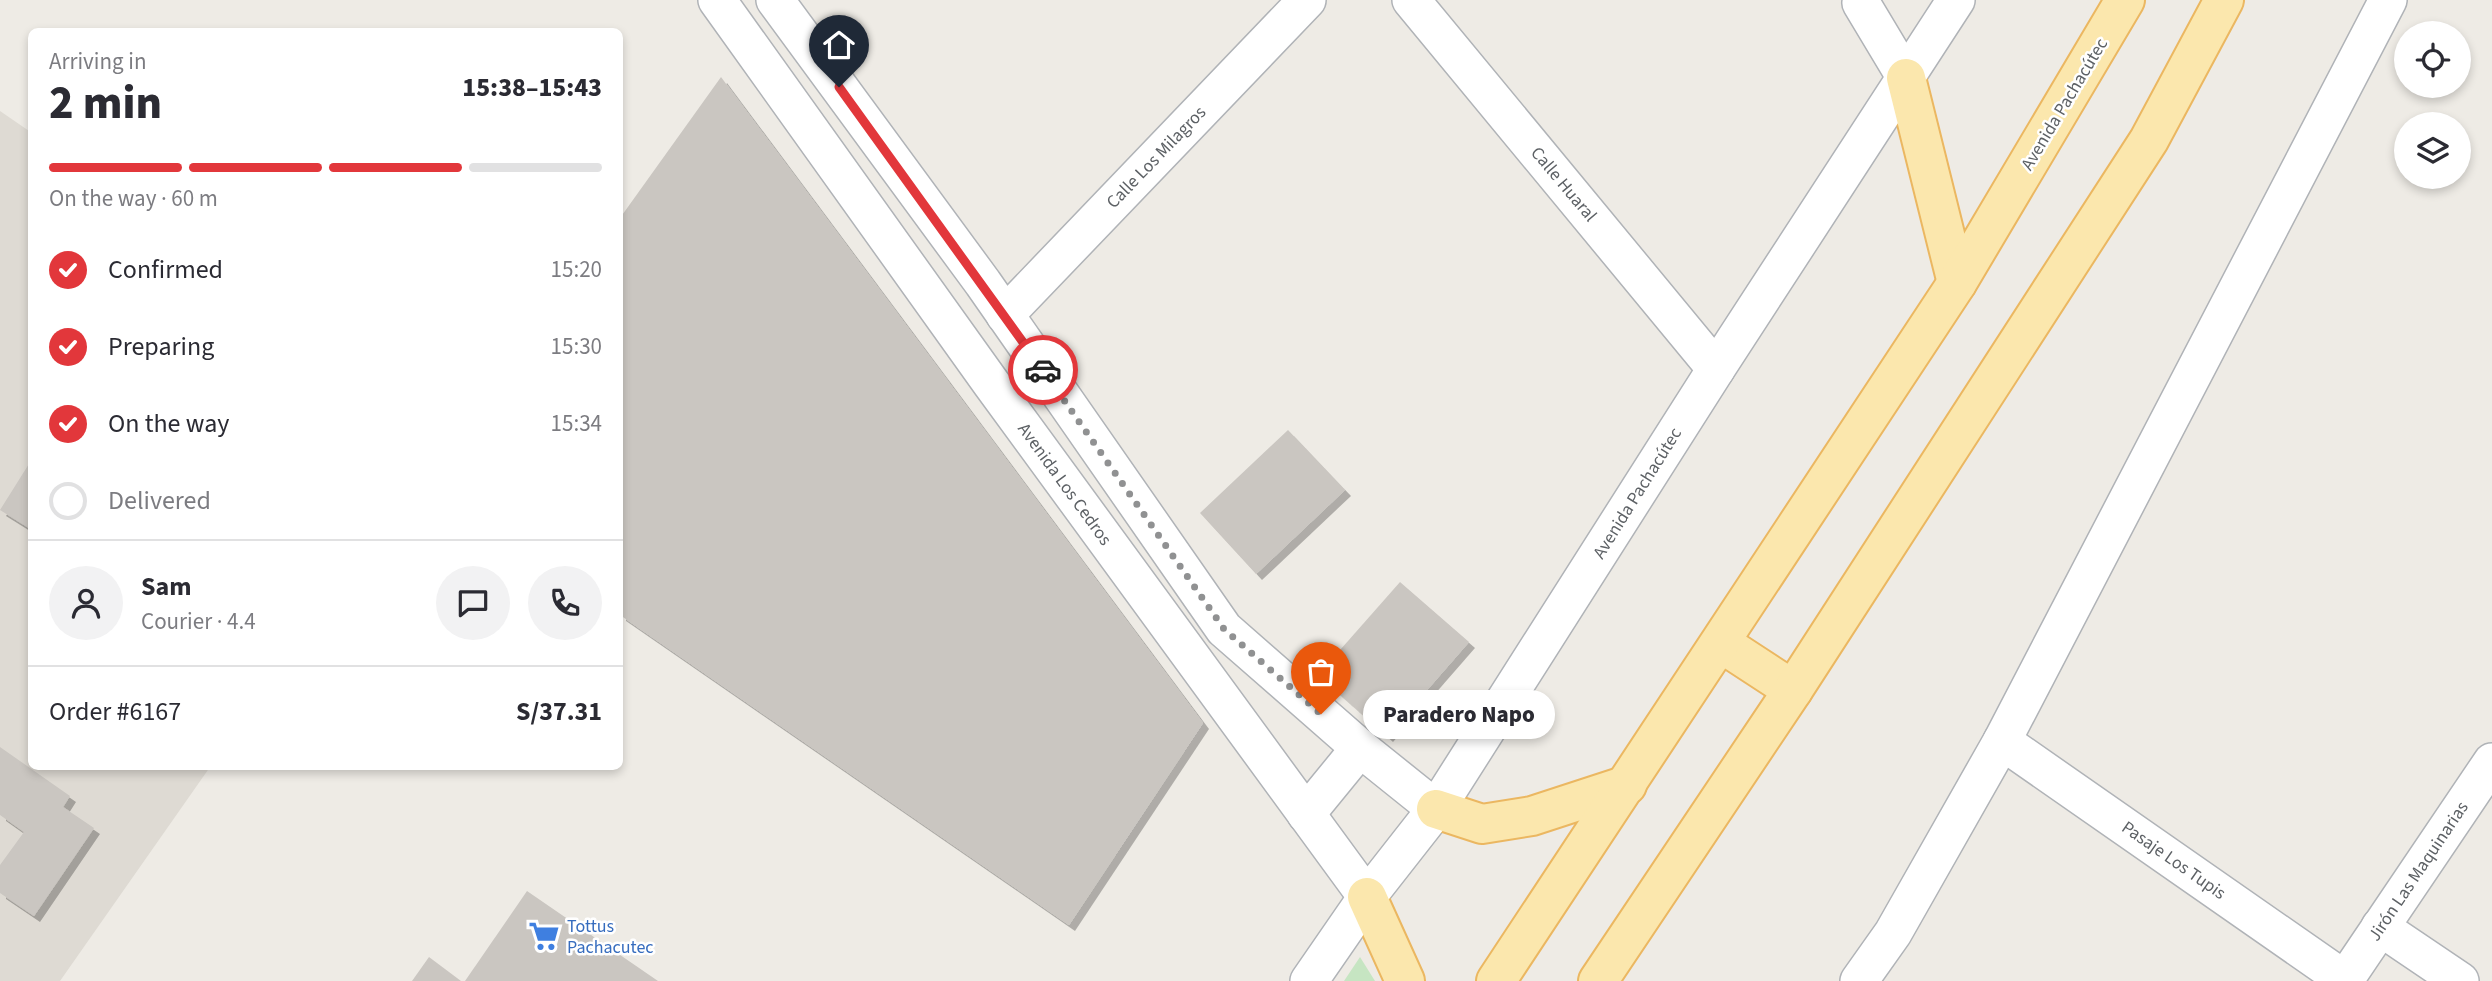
<!DOCTYPE html>
<meta charset="utf-8">
<style>
:root{--surface:#fff;--page:#f2f2f3;--text:#2b2b33;--muted:#7c7c81;--line:#e1e1e2;--accent:#e2373b}
body{margin:0;font-family:"Source Sans 3",sans-serif;background:var(--page);color:var(--text);height:100vh;display:flex;flex-direction:column;font-size:26px;white-space:nowrap}
*{box-sizing:border-box;margin:0}
p{font-size:23px;color:var(--muted)}
.icon{flex:none;width:38px;height:38px;fill:none;stroke:currentColor;stroke-width:2;stroke-linecap:round;stroke-linejoin:round}
.map{position:relative;flex:1;overflow:hidden}
.details{position:absolute;left:28px;top:28px;width:595px;height:742px;display:flex;flex-direction:column;background:var(--surface);border-radius:10px;box-shadow:0 4px 10px #0003}
.details>*{flex:none}
.tools{position:absolute;left:2394px;top:21px;display:grid;gap:14px}
.tools a{display:grid;place-items:center;width:77px;height:77px;border-radius:50%;background:var(--surface);box-shadow:0 4px 10px #0003;font-size:35px}
.pin{position:absolute;display:grid;place-items:center;width:60px;height:60px;color:#fff;margin:-72px -30px;border-radius:50% 50% 50% 0;rotate:-45deg;box-shadow:0 0 7px #0007}
.pin .icon{rotate:45deg}
.courier{position:absolute;display:grid;place-items:center;width:70px;height:70px;margin:-35px;border:5px solid #e2373b;border-radius:50%;background:#fff;color:#222;box-shadow:0 2px 9px #0007}
.bubble{position:absolute;height:49px;border-radius:24px;background:var(--surface);box-shadow:0 4px 10px #0003;font-size:23px;font-weight:800;line-height:49px;text-align:center}
.summary em{font-style:normal;font-weight:800}
.summary div{display:flex;flex-direction:column-reverse}
.summary{display:flex;align-items:center;justify-content:space-between;height:119px;padding:0 21px}
h1{font-size:46px;font-weight:800;line-height:52px}
.bar{display:grid;grid-template-columns:repeat(4,1fr);gap:10px 7px;align-content:center;height:84px;padding:0 21px}
.bar i{height:9px;border-radius:5px;background:var(--line)}
.bar .current{background:var(--accent)}
.bar p{grid-column:span 4}
.line{display:flex;align-items:center;gap:18px;padding:0 21px;border-top:2px solid var(--line)}
.line div{flex:1}
.round{display:grid;place-items:center;flex:none;width:74px;height:74px;border-radius:37px;background:var(--page)}
ol{padding:0 21px;list-style:none}
li{display:flex;align-items:center;gap:21px;height:77px}
li p{margin-inline-start:auto}
li .icon{padding:7px;border-radius:50%;background:var(--accent);color:#fff;stroke-width:4}
li:last-child{color:var(--muted)}
li i{width:38px;height:38px;border:4px solid var(--line);border-radius:50%}
.map>svg:first-child{display:block}
.education{fill:#dedad3}
.green{fill:#c6e5c2}
.building{fill:#cac6c1;filter:url(#shadow)}
.lines{fill:none;stroke-linecap:round;stroke-linejoin:round}
.minor-casing{stroke:#b0b3b7;stroke-width:40}
.major-casing{stroke:#ebb761;stroke-width:42}
.minor{stroke:#fff;stroke-width:37}
.major{stroke:#fbe7ad;stroke-width:38}
.done{stroke:#909192;stroke-width:7;stroke-dasharray:0 12.6}
.route{stroke:#e2373b;stroke-width:9}
.labels{text-anchor:middle;stroke-width:5;stroke-linejoin:round;paint-order:stroke}
.street-label{font-size:18px;fill:#5d6165;stroke:#fff}
.shop-label{font-size:18px;fill:#366cbe;stroke:#fff;text-anchor:start}
</style>
<div class="map">
<svg width="2492" height="981" viewBox="0 0 2492 981">
<defs>
<filter id="shadow"><feDropShadow dx="6" dy="6" stdDeviation="0" flood-color="#0004"/></filter>
</defs>
<rect width="100%" height="100%" fill="#eeebe5"/>
<polygon class="education" points="0,111 32,133 32,766 210,767 60,981 0,981"/>
<polygon class="green" points="1360,957 1375,981 1344,981"/>
<g class="building">
<polygon points="721,77 1203,723 1069,925 620,615 620,218"/>
<polygon points="1288,430 1345,490 1256,574 1200,513"/>
<polygon points="32,459 32,530 0,510"/>
<polygon points="1400,582 1469,642 1387,736 1318,675"/>
<polygon points="0,747 70,796 63,807 94,828 34,916 0,893 0,865 24,832 0,815"/>
<polygon points="527,891 658,981 465,981"/>
<polygon points="429,957 461,981 412,981"/>
</g>
<g class="lines">
<g class="minor-casing">
<g id="minor">
<polyline points="717,0 991,383 1367,897"/>
<polyline points="775,0 983,283 1224,629 1360,748 1436,809"/>
<polyline points="1411,0 1716,369"/>
<polyline points="1862,0 1861,3 1906,78"/>
<polyline points="1005,315 1307,0"/>
<polyline points="2002,741 2345,980"/>
<polyline points="1306,814 1360,748"/>
<polyline points="2380,927 2460,981"/>
<polyline points="1309,981 1367,897 1436,809 1716,369 1956,0"/>
<polyline points="1859,981 1893,933 2002,741 2388,0"/>
<polyline points="2344,981 2492,762"/>
</g>
</g>
<g class="major-casing">
<g id="major">
<polyline points="1906,78 1957,283"/>
<polyline points="1721,643 1793,690"/>
<polyline points="1436,809 1482,824 1532,816 1627,785"/>
<polyline points="1367,897 1405,981"/>
<polyline points="1496,981 1957,283 2125,0"/>
<polyline points="1598,981 1793,690 2149,140 2224,0"/>
</g>
</g>
<use href="#minor" class="minor"/>
<use href="#major" class="major"/>
</g>
<g class="lines">
<polyline class="done" points="1043,370 1224,629 1321,714"/>
<polyline class="route" points="839,87 1043,370"/>
</g>
<defs>
<g id="supermarket-bare" transform="scale(2.415)"><path d="M-6-5.5h2.5l.6 2H6L4.5 2H-2.5L-4.4-4H-6ZM-1.5 3.2a1.3 1.3 0 1 0 .1 0ZM3 3.2a1.3 1.3 0 1 0 .1 0Z" fill="#3f7fe0" stroke="#fff" stroke-width="2.5" paint-order="stroke"/></g>
</defs>
<g fill-rule="evenodd">
<use href="#supermarket-bare" x="544" y="936"/>
</g>
<g class="labels">
<g class="street-label">
<text transform="translate(2064 104) rotate(-59)" y="6">Avenida Pachacútec</text>
<text transform="translate(1156 157) rotate(-46)" y="6">Calle Los Milagros</text>
<text transform="translate(1564 184) rotate(50)" y="6">Calle Huaral</text>
<text transform="translate(1065 484) rotate(54)" y="6">Avenida Los Cedros</text>
<text transform="translate(1637 493) rotate(-58)" y="6">Avenida Pachacútec</text>
<text transform="translate(2174 860) rotate(35)" y="6">Pasaje Los Tupis</text>
<text transform="translate(2418 871) rotate(-56)" y="6">Jirón Las Maquinarias</text>
</g>
<g class="shop-label">
<text x="567" y="932">Tottus<tspan x="567" dy="21">Pachacutec</tspan></text>
</g>
</g>
</svg>
<div class="tools">
<a><svg class="icon" aria-label="locate" viewBox="0 0 24 24"><circle cx="12" cy="12" r="6"/><path d="M12 2v4M12 18v4M2 12h4M18 12h4"/></svg></a>
<a><svg class="icon" aria-label="layers" viewBox="0 0 24 24"><path d="M12 4l9 5-9 5-9-5zM3 14l9 5 9-5"/></svg></a>
</div>
<div class="pin" style="left:1321px;top:714px;background:#ea580c"><svg class="icon" aria-label="bag" viewBox="0 0 24 24"><path d="M5 8h14l-1 12H6zM9 8a3 3 0 0 1 6 0"/></svg></div>
<div class="pin" style="left:839px;top:87px;background:#1f2937"><svg class="icon" aria-label="home" viewBox="0 0 24 24"><path d="M3 11l9-7 9 7M6 9v11h12V9"/></svg></div>
<div class="courier" style="left:1043px;top:370px"><svg class="icon" aria-label="car" viewBox="0 0 24 24"><path d="M5 17H2v-5l4-1 3-4h7l3 4 3 1v5h-3M9 17h6M6 11h13"/><circle cx="7" cy="17" r="2"/><circle cx="17" cy="17" r="2"/></svg></div>
<div class="bubble" style="left:1363px;top:690px;width:192px">Paradero Napo</div>
<section class="details">
<div class="summary"><div><h1>2 min</h1><p>Arriving in</p></div><em>15:38–15:43</em></div>
<div class="bar"><i class="current"></i><i class="current"></i><i class="current"></i><i></i><p>On the way · 60 m</p></div>
<ol>
<li><svg class="icon" aria-label="check" viewBox="0 0 24 24"><path d="M5 12l5 5 9-10"/></svg>Confirmed<p>15:20</p></li>
<li><svg class="icon" aria-label="check" viewBox="0 0 24 24"><path d="M5 12l5 5 9-10"/></svg>Preparing<p>15:30</p></li>
<li><svg class="icon" aria-label="check" viewBox="0 0 24 24"><path d="M5 12l5 5 9-10"/></svg>On the way<p>15:34</p></li>
<li><i></i>Delivered</li>
</ol>
<div class="line" style="height:126px"><a class="round"><svg class="icon" aria-label="person" viewBox="0 0 24 24"><circle cx="12" cy="8" r="4"/><path d="M4 21q1-7 8-7t8 7"/></svg></a><div><b>Sam</b><p>Courier · 4.4</p></div><a class="round"><svg class="icon" aria-label="chat" viewBox="0 0 24 24"><path d="M4 5h16v11H9l-5 4z"/></svg></a><a class="round"><svg class="icon" aria-label="phone" viewBox="0 0 24 24"><path d="M5 4h4l2 5-3 2q2 4 5 5l2-3 5 2v4C11 20 4 13 5 4z"/></svg></a></div>
<div class="line" style="height:91px"><div>Order #6167</div><b>S/37.31</b></div>
</section>
</div>
